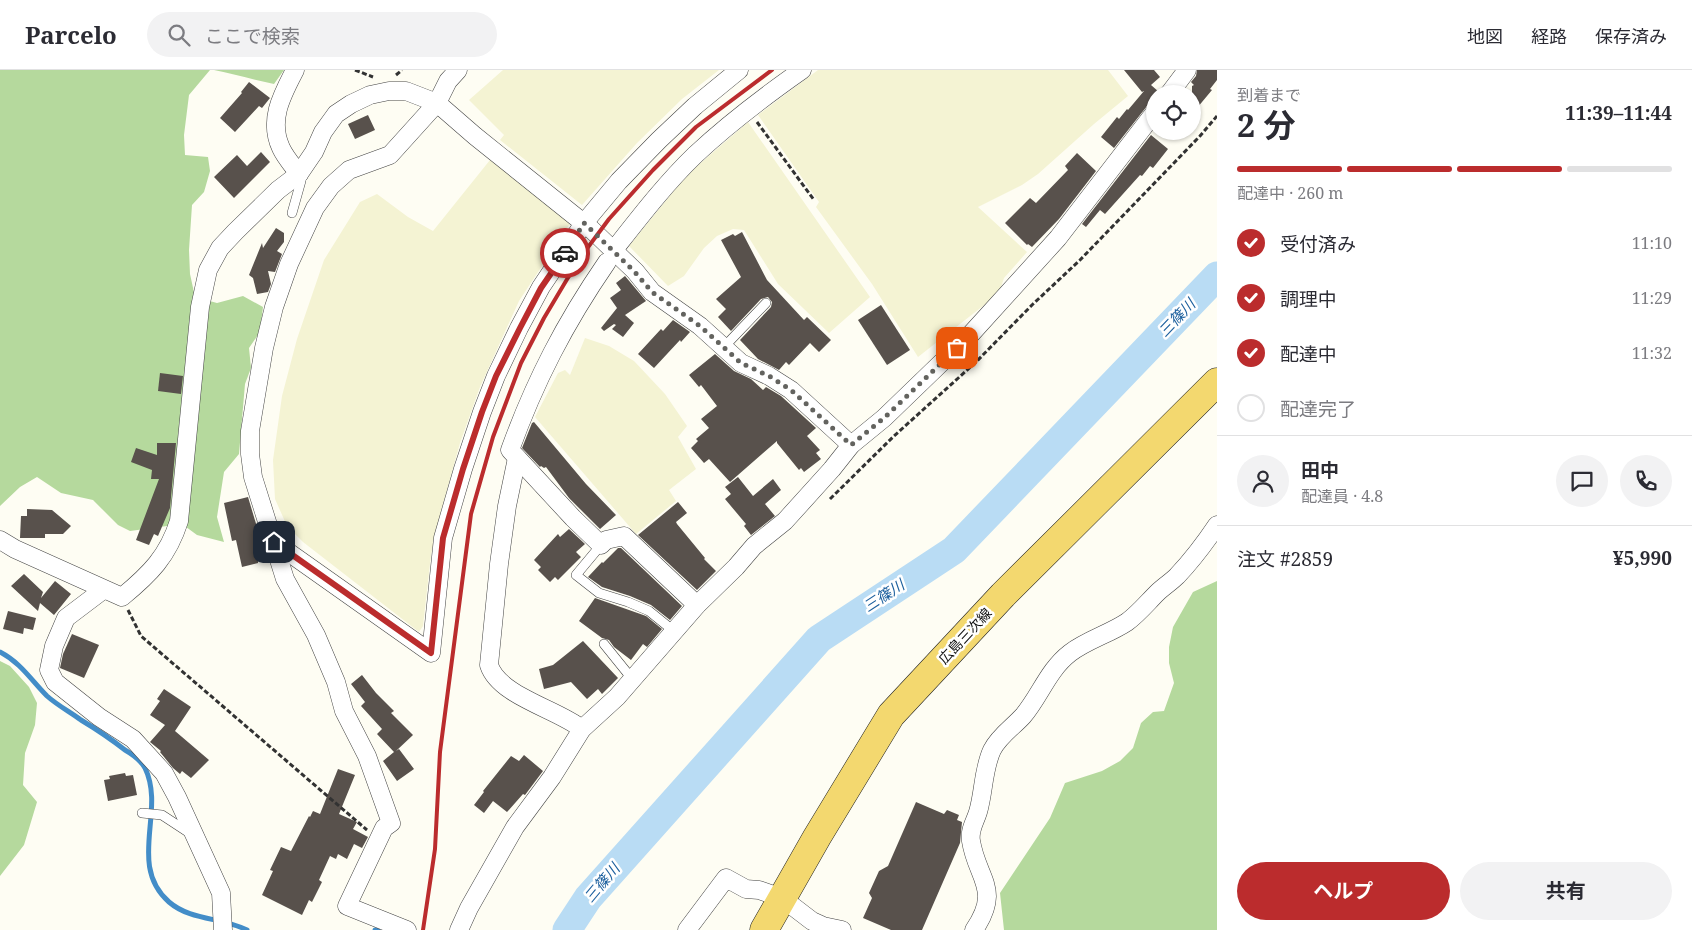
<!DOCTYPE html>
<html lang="ja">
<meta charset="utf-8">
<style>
:root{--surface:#fff;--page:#f2f2f3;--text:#2b2b33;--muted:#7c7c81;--line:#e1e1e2;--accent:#bb2c2d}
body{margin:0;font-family:"Noto Serif","Noto Sans JP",serif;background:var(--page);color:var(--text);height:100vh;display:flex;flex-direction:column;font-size:19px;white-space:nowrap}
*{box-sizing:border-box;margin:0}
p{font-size:16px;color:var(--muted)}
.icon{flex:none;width:28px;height:28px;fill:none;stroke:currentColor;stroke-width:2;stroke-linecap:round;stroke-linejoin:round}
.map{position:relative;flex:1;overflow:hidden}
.sheet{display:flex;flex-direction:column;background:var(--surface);width:475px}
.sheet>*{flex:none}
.buttons{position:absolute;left:1146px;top:15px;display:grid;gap:10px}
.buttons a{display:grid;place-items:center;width:55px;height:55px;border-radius:50%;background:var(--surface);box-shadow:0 1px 4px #0004;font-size:25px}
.pin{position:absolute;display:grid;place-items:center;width:42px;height:42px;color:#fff;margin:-21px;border-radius:10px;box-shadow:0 2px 8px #0006}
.courier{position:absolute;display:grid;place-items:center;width:50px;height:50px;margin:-25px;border:4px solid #bb2c2d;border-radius:50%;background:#fff;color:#222;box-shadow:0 1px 6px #0007}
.summary em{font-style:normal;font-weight:700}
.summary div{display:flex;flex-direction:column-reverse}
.summary{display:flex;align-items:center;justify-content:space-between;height:85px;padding:0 20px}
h1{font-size:32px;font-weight:700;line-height:38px}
.bar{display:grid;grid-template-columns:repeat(4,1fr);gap:8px 5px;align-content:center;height:60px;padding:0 20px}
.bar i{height:6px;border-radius:4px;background:var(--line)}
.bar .selected{background:var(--accent)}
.bar p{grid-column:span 4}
.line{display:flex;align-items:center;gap:12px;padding:0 20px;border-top:1px solid var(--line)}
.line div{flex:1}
.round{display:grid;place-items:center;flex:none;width:52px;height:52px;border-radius:26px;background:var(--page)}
ol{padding:0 20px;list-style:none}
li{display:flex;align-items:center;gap:15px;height:55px}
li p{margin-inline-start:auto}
li .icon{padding:5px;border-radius:50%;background:var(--accent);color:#fff;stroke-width:4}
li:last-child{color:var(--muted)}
li i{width:28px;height:28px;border:2px solid var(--line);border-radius:50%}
.button{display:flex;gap:10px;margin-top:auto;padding:10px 20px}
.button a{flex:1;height:58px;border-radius:30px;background:var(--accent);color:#fff;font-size:20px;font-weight:700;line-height:58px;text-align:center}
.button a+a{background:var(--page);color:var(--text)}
header{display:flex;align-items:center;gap:30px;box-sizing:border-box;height:70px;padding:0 25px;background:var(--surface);border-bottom:1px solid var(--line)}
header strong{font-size:24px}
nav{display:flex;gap:28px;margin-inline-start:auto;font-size:18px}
.search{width:350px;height:45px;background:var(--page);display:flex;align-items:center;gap:12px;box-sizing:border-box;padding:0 18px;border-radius:28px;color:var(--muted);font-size:19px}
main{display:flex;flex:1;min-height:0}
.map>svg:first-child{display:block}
.farmland{fill:#f4f3d3}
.forest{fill:#b5d99d}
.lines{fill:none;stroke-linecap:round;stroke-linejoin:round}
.stream{stroke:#438dc8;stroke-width:5}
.river{stroke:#b9dcf4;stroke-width:29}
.building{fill:#58514c}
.lane-casing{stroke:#434343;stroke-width:10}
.street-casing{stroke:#434343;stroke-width:19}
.primary-casing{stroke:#212121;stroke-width:29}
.path{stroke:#323232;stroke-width:3;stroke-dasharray:5 2.5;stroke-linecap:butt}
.lane{stroke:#fff;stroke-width:9}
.street{stroke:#fff;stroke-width:18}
.primary{stroke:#f3d86f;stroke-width:28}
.rail{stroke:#bb2c2d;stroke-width:4}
.done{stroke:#63635f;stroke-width:5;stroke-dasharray:0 9}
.route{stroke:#bb2c2d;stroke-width:6}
.labels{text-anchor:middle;stroke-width:5;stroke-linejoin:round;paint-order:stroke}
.street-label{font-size:14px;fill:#101010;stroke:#fff}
.water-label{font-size:15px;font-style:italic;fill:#1d609e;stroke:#fff}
</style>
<header>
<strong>Parcelo</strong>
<div class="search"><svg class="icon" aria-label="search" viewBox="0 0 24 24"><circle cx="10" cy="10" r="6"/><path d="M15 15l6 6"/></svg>ここで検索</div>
<nav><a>地図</a><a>経路</a><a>保存済み</a></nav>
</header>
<main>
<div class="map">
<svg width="1217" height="860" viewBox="0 0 1217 860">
<rect width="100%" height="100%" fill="#fefdf3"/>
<g class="farmland">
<polygon points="503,0 719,0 682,29 637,73 582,135 500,70 504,65 469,30"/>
<polygon points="818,0 1108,0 1128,26 1094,54 1038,104 1022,115 978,137 1027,182 1004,208 1000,220 988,232 918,287 872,214 816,137 819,132 758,45"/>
<polygon points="748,52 870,227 829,263 778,214 744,160 733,159 717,166 704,178 684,206 668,216 629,176 677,117 695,98"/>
<polygon points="490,90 571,152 519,231 480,317 460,373 444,431 431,485 423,556 419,562 303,472 287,456 275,429 273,390 282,326 297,269 324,190 360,132 377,124 408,147 433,161"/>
<polygon points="585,268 609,276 634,291 665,324 687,356 678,367 696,399 669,420 676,431 636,464 535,347 558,303 565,300 570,305"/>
</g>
<g class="forest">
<polygon points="0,0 210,0 189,25 184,65 185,85 208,87 210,101 204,122 192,135 189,180 190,204 195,227 217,233 243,226 263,237 260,262 249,278 251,298 245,314 239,384 224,402 217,447 224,472 197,465 182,454 130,461 118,455 93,430 61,423 37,407 20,417 0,436"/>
<path d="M214 0H284L274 14C254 10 234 4 214 0Z"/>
<polygon points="1217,511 1217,860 1004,860 1000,823 1050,748 1065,713 1102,701 1120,691 1133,678 1141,653 1153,642 1164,641 1174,613 1169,593 1169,577 1173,557 1193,522"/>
<polygon points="0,591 10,596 29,617 37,633 35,655 25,683 23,715 37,732 24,775 0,806"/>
</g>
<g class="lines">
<g class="stream">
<path d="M0 582C21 593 31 610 47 626 57 635 70 642 81 650 96 659 111 669 125 680 132 684 141 691 145 698 166 741 127 795 169 832 191 851 222 847 247 860"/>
<polyline points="375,860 378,860"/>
</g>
<polyline class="river" points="567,860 588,828 819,569 954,480 1217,206"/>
</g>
<g class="building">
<polygon points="1124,0 1154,0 1160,7 1151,15 1159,22 1159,24 1155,24 1155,32 1147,36 1114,78 1101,67 1117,47 1119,49 1127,39 1128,40 1144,21 1142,22"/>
<polygon points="1197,0 1217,0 1217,10 1210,19 1212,20 1192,44 1192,16 1194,15 1191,12 1196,6"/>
<polygon points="249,12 270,28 262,38 259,36 235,62 220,48 242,23 241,22"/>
<polygon points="368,45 375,60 355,69 348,54"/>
<polygon points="1151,65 1168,79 1153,98 1150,96 1142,106 1140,105 1105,144 1100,140 1086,157 1082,154"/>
<polygon points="261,82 270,92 234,128 214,107 237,85 247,96"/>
<polygon points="1077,83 1096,101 1059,149 1032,177 1028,174 1027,175 1005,153 1030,128 1036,133 1068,100 1065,96"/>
<polygon points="276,158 284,163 284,172 277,181 282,184 275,202 268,201 271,214 268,222 257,224 253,208 249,205 262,173 263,178"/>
<polygon points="742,162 767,210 804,250 807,247 831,270 819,282 810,273 789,295 786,292 779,300 758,289 740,270 771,237 772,232 768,227 761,229 731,261 718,247 726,239 716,229 741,207 721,170 733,164 735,166"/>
<polygon points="625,206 646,231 625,245 634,253 623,267 612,259 616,255 614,254 604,261 601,258 617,238 610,228 621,220 616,213"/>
<polygon points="881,235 910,280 887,295 858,250"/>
<polygon points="673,250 690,262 681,272 680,270 654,298 638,284 661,259 663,261"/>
<polygon points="715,284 734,301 751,309 763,320 766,317 781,326 816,358 807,366 820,380 816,383 821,389 804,402 801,398 799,400 777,373 777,371 730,412 709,389 704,393 691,378 698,371 696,369 709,358 701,349 717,336 701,315 699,317 689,305"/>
<polygon points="160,303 183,306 181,324 158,321"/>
<polygon points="534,352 586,414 616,445 600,459 569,428 546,397 544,398 541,396 540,397 522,378 532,353"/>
<polygon points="157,373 176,373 170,438 158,466 154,464 149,475 136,470 159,409 151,409 152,400 131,392 136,378 157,385"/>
<polygon points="738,407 753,426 773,409 781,420 765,434 775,446 751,465 744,456 746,454 725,429 731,424 725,417"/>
<polygon points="248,427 266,487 258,489 258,493 242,497 236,470 232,471 224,433"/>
<polygon points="678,432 687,443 676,452 677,454 705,488 704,489 716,501 697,520 638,465"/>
<polygon points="27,439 52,440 71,456 63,464 45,464 45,468 20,468 21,446 27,446"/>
<polygon points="569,459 585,474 576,482 581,487 558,510 555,507 550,512 538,500 541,497 534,490 558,464 560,467"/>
<polygon points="618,478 621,478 682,536 670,550 651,535 630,526 602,517 588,507 602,492 603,493"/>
<polygon points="24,504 43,522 41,528 55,511 71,524 54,545 40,533 38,541 11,516"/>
<polygon points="595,528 646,546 662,559 647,577 643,574 631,590 614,577 609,570 602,568 579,551"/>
<polygon points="8,541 36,548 33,560 24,558 23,564 3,559"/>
<polygon points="72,564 99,575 84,608 60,598 63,584"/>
<polygon points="583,571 618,608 602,624 598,619 587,629 571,612 544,619 539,599 553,595"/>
<polygon points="362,605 376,623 394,641 391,643 413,665 396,681 399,679 414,699 397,711 383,691 394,682 377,664 382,659 361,636 365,632 351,614"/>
<polygon points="164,619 191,637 175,661 209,690 191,708 182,701 180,704 173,698 160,682 161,681 150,672 165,655 150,645 160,631 157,629"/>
<polygon points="524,685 543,701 525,725 523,724 507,742 493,731 484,743 474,735 484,722 483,721 511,686 519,691"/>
<polygon points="338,699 355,705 339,744 357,752 353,759 368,767 362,778 354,774 347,789 338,784 336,789 330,786 319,810 322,812 312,832 309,830 302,845 262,825 273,801 270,800 281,777 291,781 309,746 310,747 313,741 320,744"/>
<polygon points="125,703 126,706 133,705 137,725 108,731 104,710 110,709 109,706"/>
<polygon points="916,732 944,744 947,740 959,745 957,750 962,752 960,773 922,860 891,860 863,848 872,828 869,823 879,801 888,796"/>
</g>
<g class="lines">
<g class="lane-casing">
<g id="lane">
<polyline points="292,143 301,111 299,105"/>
<polyline points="724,277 766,233"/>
<polyline points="601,475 576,505 599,523 628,532 649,541 675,562"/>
<polyline points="604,574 633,610"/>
<polyline points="142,743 162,745 191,764"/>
</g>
</g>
<g class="street-casing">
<g id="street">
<path d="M295 0C282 25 268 50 281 78 285 87 293 96 299 104"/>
<polyline points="1169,24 1187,0"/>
<path d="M613 181C639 148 665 114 695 85 728 54 765 26 802 0"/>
<path d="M607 192C565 253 535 311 510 380L573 448 601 475 606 470 624 466 697 535"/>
<path d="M517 388 507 436 499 494 489 595C499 626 557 639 582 659"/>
<path d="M0 470 15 479 122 527C150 504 168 486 179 451L200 237 208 200 220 178 235 162 278 120 299 104 314 82 323 62 336 44 351 34 370 25 389 21H406L437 33 475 66 591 159 635 201 652 222 700 256 741 293 769 306 791 320 851 375"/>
<polyline points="274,472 431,583 443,468 463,399 482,342 496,306 519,258 541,217 584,153 619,111 659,70 695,36 739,0"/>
<polyline points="103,520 66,548 54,576 49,600 55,612 99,647 133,669 164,703 177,727 221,823 223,860"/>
<polyline points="407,860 347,836 384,758 391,753 367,686 344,641 336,612 316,565 285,509 253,407 250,384 250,361 264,278 274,237 289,194 315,138 331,116 349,100 390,85 437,33 448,11 458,0"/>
<polyline points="459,860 469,838 515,757 552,707 582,659 617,627 697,535 736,497 754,476 785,451 832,399 851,375 884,348 970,265 1058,168 1155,42"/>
<polyline points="687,860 726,808 746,819 759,820 782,828 812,851 823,856 842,860"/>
<path d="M974 860C1002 819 977 809 971 771 969 760 975 752 978 742 984 722 983 699 992 680 999 666 1013 657 1023 646 1040 626 1048 600 1070 583 1087 570 1109 564 1127 552 1138 544 1147 533 1157 523 1163 517 1171 512 1177 506 1192 490 1205 473 1217 455"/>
</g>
</g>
<g class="primary-casing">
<polyline id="primary" points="764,860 817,767 891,645 1003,525 1217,312"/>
</g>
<g class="path">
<polyline points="355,0 373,7"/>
<polyline points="396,5 402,0"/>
<polyline points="757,52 814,130"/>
<polyline points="830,429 894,366 976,292 1032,235 1080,190 1200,66 1217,46"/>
<polyline points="128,540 141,566 367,760"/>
</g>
<use href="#lane" class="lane"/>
<use href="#street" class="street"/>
<use href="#primary" class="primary"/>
<polyline class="rail" points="423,860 435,779 440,682 471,444 493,367 521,293 544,248 566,211 580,188 609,149 653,100 696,57 772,0"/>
</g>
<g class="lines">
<polyline class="done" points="565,183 584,153 634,201 652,222 700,256 741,293 769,306 791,320 851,375 884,348 957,278"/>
<polyline class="route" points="274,472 431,583 443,468 463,399 482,342 496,306 520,258 541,218 565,183"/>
</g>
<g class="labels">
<g class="street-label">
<text transform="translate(965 566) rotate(-47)" y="5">広島三次線</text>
</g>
<g class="water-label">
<text transform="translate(1177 248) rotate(-46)" y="5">三篠川</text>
<text transform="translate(884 526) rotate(-33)" y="5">三篠川</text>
<text transform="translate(602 813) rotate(-50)" y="5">三篠川</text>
</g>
</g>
</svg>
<div class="buttons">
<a><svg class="icon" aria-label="locate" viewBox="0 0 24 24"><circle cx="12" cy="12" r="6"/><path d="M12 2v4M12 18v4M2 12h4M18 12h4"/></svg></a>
</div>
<div class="pin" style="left:957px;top:278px;background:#ea580c"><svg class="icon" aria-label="bag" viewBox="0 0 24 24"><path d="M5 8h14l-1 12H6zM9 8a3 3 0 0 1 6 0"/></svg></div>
<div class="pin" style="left:274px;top:472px;background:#1f2937"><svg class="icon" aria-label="home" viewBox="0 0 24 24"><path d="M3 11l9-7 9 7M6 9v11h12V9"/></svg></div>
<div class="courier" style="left:565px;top:183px"><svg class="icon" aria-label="car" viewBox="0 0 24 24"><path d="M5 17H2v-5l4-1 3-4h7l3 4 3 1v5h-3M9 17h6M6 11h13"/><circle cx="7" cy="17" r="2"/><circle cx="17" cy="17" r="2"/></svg></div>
</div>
<section class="sheet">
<div class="summary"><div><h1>2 分</h1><p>到着まで</p></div><em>11:39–11:44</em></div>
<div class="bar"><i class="selected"></i><i class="selected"></i><i class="selected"></i><i></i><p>配達中 · 260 m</p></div>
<ol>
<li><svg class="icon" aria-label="check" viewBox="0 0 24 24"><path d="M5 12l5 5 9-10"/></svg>受付済み<p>11:10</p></li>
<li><svg class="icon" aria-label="check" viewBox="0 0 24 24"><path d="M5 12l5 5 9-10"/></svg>調理中<p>11:29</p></li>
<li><svg class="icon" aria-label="check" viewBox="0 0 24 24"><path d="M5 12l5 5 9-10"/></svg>配達中<p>11:32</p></li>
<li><i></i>配達完了</li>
</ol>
<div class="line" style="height:90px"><a class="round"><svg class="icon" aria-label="person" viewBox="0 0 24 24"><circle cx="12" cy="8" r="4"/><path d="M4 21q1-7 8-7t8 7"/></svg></a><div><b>田中</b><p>配達員 · 4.8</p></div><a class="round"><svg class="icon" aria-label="chat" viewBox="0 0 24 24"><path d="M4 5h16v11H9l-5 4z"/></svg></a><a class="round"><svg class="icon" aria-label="phone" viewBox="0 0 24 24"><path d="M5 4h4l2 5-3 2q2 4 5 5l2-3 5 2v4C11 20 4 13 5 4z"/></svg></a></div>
<div class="line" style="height:65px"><div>注文 #2859</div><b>¥5,990</b></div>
<div class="button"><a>ヘルプ</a><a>共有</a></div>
</section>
</main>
